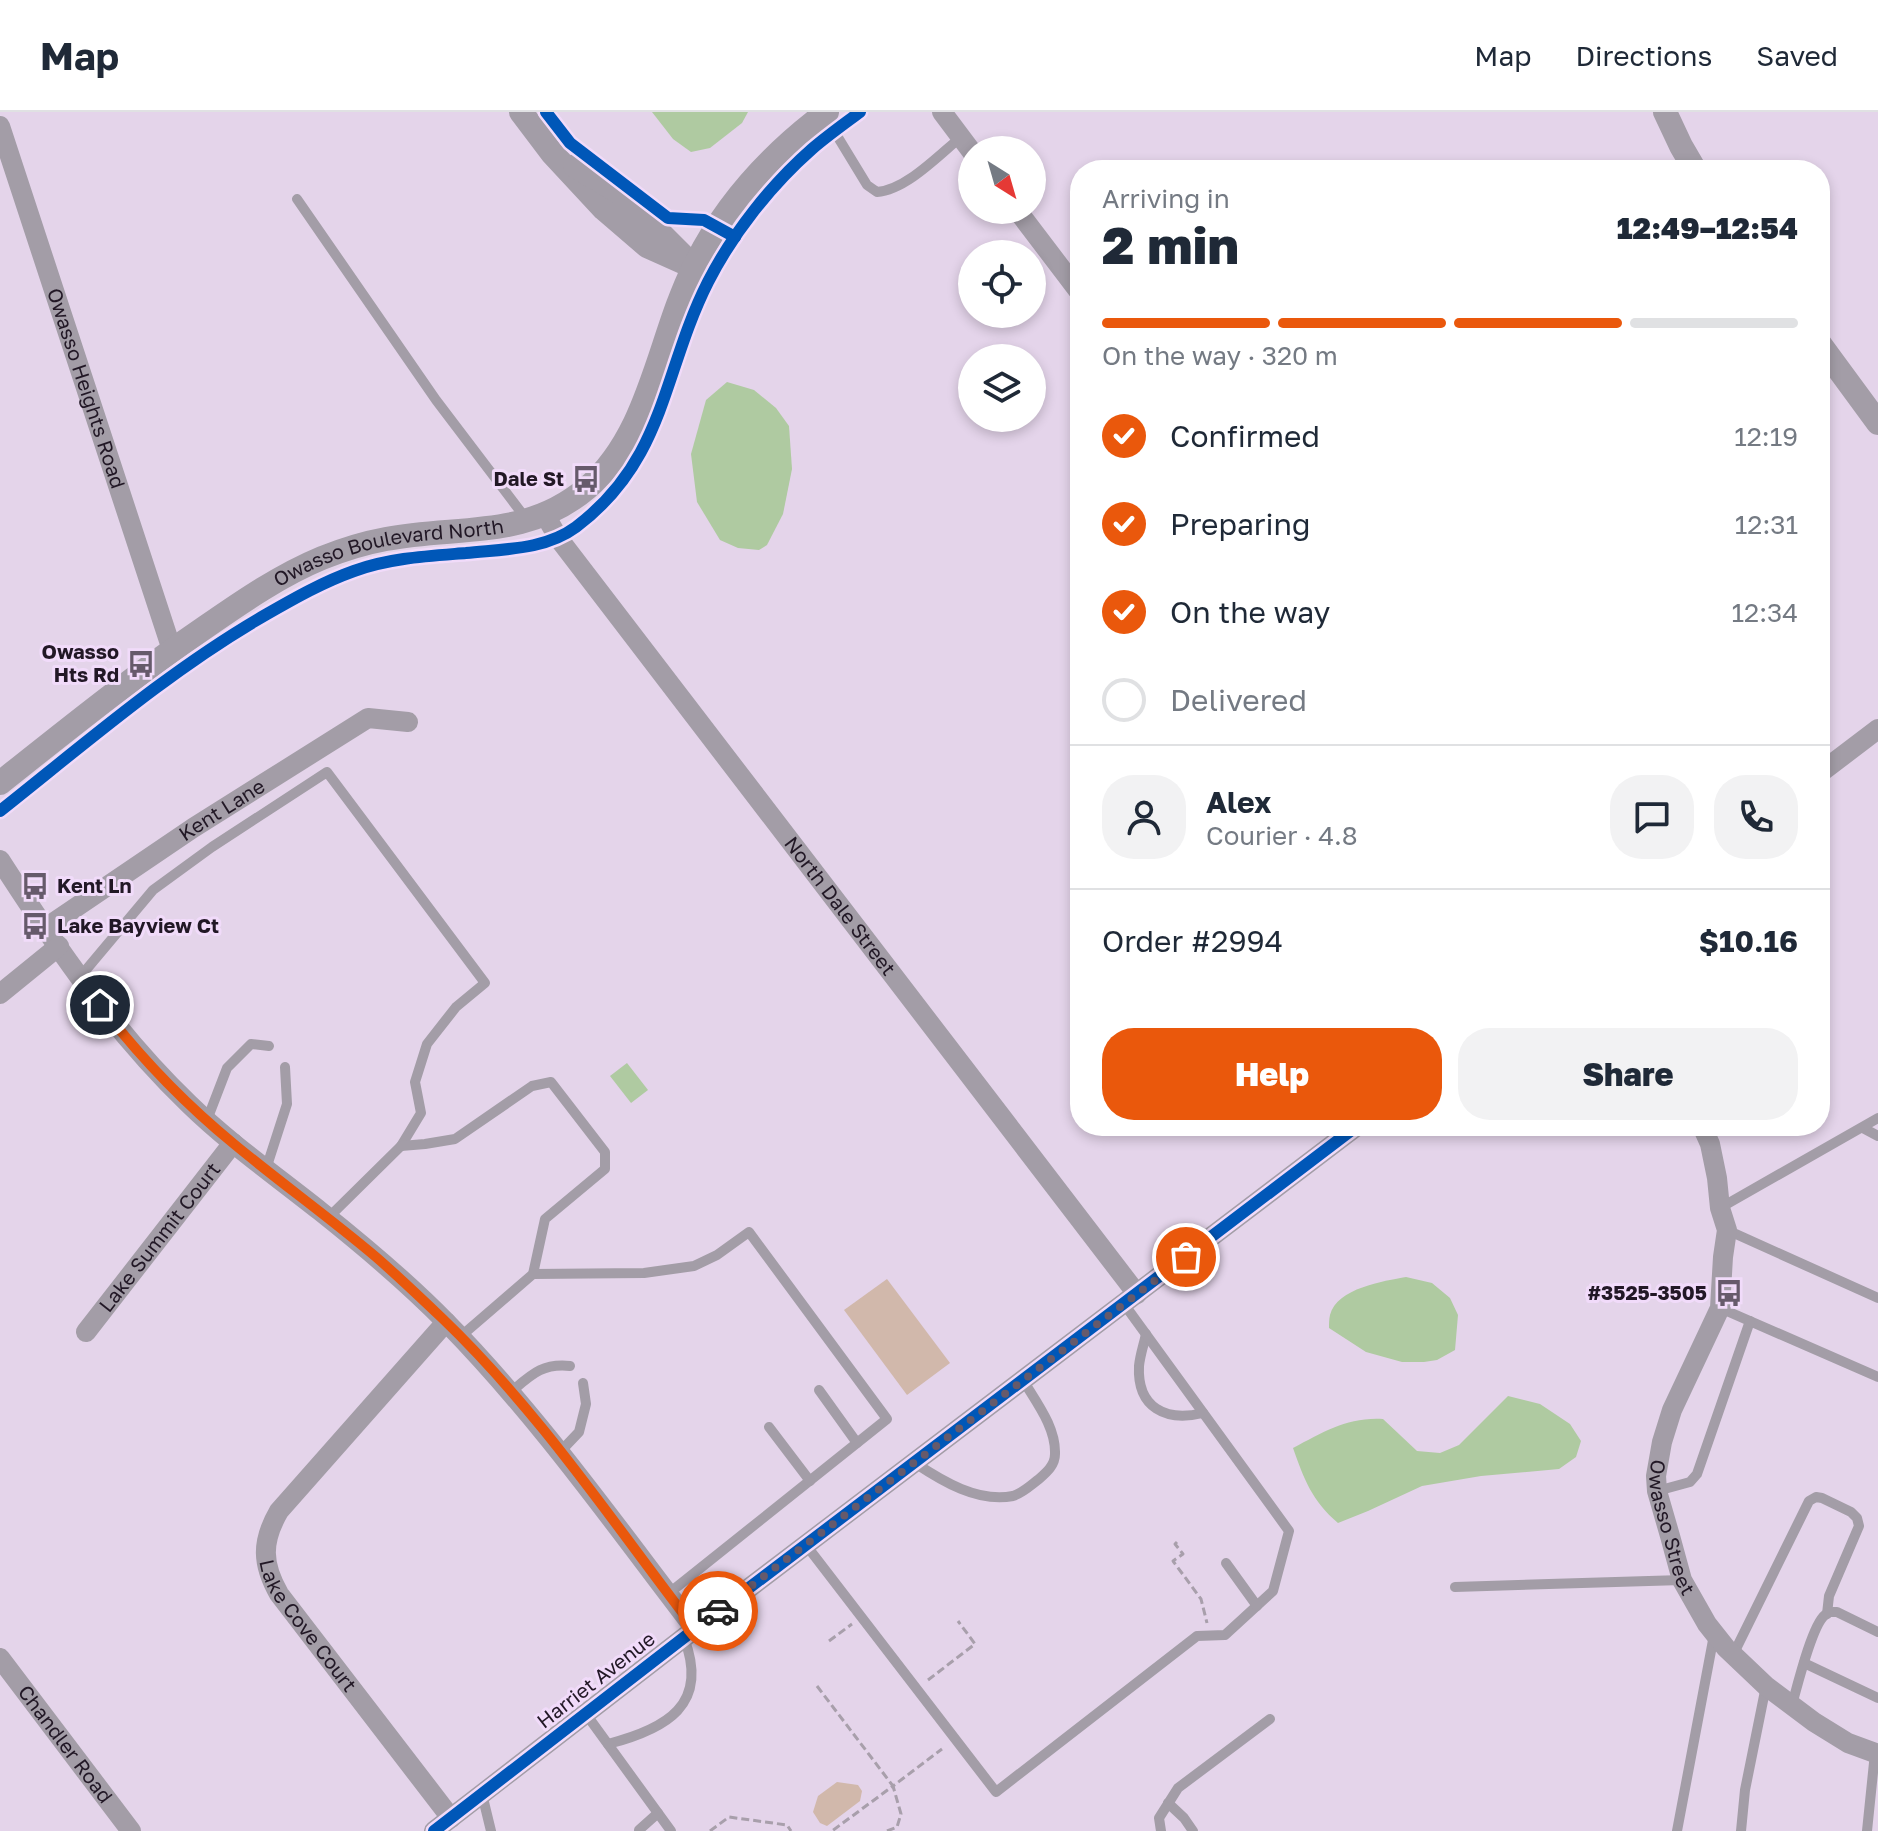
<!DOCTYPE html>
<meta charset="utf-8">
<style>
:root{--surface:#fff;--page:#f2f2f3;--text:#1f2937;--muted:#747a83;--line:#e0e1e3;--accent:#ea580c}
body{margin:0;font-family:"Golos Text",sans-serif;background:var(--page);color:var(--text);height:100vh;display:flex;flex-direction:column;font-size:30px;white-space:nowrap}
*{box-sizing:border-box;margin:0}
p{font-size:26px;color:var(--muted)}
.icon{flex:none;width:44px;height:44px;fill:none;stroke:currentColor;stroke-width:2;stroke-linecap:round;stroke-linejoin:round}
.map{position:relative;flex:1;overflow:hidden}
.sheet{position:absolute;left:1070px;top:48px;width:760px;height:976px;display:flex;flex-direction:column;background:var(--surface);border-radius:32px;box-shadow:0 4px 12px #0003}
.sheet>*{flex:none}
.needle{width:52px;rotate:143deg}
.controls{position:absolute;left:958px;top:24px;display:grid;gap:16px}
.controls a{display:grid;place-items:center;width:88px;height:88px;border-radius:50%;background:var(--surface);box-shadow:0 4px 12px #0003;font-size:40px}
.pin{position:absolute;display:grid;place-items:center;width:68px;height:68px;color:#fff;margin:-34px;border:4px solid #fff;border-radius:50%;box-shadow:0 2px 8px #0007}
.courier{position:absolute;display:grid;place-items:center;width:80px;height:80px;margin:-40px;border:6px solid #ea580c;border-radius:50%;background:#fff;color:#222;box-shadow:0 2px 10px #0007}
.head em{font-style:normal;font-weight:800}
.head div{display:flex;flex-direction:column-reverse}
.head{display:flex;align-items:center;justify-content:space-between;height:136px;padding:0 32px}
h1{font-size:52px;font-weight:800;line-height:60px}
.bar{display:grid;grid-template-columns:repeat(4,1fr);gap:12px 8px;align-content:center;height:96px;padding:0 32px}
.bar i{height:10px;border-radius:6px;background:var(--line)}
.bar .selected{background:var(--accent)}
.bar p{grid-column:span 4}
.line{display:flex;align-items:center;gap:20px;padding:0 32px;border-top:2px solid var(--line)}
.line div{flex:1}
.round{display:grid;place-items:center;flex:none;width:84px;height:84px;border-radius:32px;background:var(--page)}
ol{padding:0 32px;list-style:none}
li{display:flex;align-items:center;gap:24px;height:88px}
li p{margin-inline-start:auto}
li .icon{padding:8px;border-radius:50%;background:var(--accent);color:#fff;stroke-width:4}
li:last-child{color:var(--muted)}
li i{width:44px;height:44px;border:4px solid var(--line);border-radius:50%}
.button{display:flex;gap:16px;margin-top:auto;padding:16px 32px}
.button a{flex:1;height:92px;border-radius:32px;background:var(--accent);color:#fff;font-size:32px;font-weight:800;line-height:92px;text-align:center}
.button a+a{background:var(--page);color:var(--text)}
header{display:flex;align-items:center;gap:48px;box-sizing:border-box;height:112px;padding:0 40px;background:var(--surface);border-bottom:2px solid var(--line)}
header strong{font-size:38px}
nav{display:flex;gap:44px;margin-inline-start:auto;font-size:28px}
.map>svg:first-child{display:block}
.green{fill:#d1b8ab}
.water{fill:#afcaa1}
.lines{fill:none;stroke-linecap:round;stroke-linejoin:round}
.path{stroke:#a89fab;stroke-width:3;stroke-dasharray:8 4;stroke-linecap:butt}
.service{stroke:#a39da7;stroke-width:10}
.minor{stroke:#a39da7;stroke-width:20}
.tertiary{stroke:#a39da7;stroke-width:24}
.cycleway-casing{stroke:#f1dbfa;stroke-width:17}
.cycleway{stroke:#0057b8;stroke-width:12}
.done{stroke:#665a6b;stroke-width:8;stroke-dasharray:0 14.4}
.route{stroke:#ea580c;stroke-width:10}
.labels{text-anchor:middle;stroke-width:6;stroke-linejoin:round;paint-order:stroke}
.street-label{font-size:20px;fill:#221826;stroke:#f1dbfa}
.poi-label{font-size:20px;font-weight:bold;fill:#221826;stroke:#f1dbfa;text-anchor:end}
</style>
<header>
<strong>Map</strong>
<nav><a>Map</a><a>Directions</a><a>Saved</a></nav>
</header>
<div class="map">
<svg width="1878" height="1719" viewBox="0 0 1878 1719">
<rect width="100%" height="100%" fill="#e4d4ea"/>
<g class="green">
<polygon points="887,1167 950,1251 907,1283 844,1198"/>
<polygon points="837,1670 858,1673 862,1679 860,1689 827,1714 820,1711 813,1700 818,1684"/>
</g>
<g class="water">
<polygon points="652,0 748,0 742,11 710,36 691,40 673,27"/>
<polygon points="727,270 754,278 776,296 789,314 792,357 783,402 767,433 759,438 738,436 720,428 697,390 691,342 706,288"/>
<polygon points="627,951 648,978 631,991 610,964"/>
<path d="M1406 1165 1432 1171 1450 1186 1458 1203 1455 1238 1437 1248 1424 1250H1402L1366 1240 1329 1216C1329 1212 1329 1207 1330 1203 1337 1176 1384 1169 1406 1165Z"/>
<path d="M1508 1284 1540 1292 1570 1312 1581 1329 1576 1345 1559 1357 1481 1364 1422 1374 1368 1399 1338 1411C1312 1389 1304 1367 1293 1336 1324 1320 1347 1305 1383 1307L1417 1339 1440 1341 1459 1333Z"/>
</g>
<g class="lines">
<g class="path">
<polyline points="1177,1430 1175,1432 1183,1442 1173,1449 1201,1487 1207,1511"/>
<polyline points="829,1529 852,1512"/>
<polyline points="928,1568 975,1532 958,1509"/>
<polyline points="817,1574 893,1674 832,1719"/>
<polyline points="710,1719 729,1705 787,1713 791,1719"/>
<polyline points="887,1719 897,1715 901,1702 893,1674 942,1637"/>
</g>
<g class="service">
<path d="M825 4 867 73 877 80C906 78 939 43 961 25"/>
<polyline points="297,87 436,288 527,408"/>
<polyline points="80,865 153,778 212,735 327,660 485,871 456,895 427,932 415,970 421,1001 401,1034 328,1106"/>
<polyline points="207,1008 227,956 251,932 269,934"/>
<polyline points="1863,1016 1878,1024"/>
<polyline points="401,1034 425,1032 455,1027 532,974 551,970 605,1040 605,1057 545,1107 533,1162 460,1225"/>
<polyline points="266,1057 287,992 285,955"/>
<polyline points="1720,1096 1878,1006"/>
<polyline points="1727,1118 1878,1186"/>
<polyline points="533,1162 644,1161 694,1154 717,1143 749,1120 887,1307 668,1482"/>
<polyline points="1720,1196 1878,1265"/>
<path d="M1146 1222C1144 1232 1140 1243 1139 1254 1137 1296 1166 1310 1203 1301"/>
<polyline points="819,1278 857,1331"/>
<path d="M511 1280C531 1263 542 1251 570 1254"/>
<polyline points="769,1315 810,1369"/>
<polyline points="560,1340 579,1320 586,1292 583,1271"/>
<path d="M915 1351C942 1369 978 1391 1013 1384 1023 1381 1031 1373 1039 1367 1047 1360 1055 1353 1055 1342 1056 1315 1036 1290 1023 1268"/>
<polyline points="1657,1379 1690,1370 1697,1362 1750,1209"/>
<polyline points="806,1433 996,1680 1197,1524 1225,1523 1273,1479 1289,1419 1124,1192"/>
<polyline points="1226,1451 1257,1494"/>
<polyline points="1455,1475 1682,1468"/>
<polyline points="1733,1543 1809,1389 1816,1385 1822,1386 1851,1400 1857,1406 1859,1414 1829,1484 1827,1502"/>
<polyline points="1804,1551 1878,1586"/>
<path d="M1792 1593C1797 1575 1812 1513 1825 1503 1830 1499 1832 1500 1837 1500L1878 1520"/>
<polyline points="586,1602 671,1719"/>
<path d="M608 1632C666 1617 710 1593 684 1526"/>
<polyline points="482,1682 491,1719"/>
<polyline points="1168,1691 1184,1706 1193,1719"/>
<polyline points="639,1718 658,1701"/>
<polyline points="1161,1719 1159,1706 1178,1676 1270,1607"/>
<polyline points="1677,1719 1714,1523"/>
<polyline points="1741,1719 1745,1678 1766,1574"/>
<polyline points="1867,1719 1875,1641"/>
</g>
<g class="minor">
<polyline points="942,0 972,40"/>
<path id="s1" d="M0 14 172 538"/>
<polyline points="1017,98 1080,181"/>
<path id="s2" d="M545 403 559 427 1137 1182"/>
<polyline points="1820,661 1878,617"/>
<path d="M0 748C56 835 114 920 189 992 229 1031 276 1064 320 1099 364 1134 408 1171 447 1211 539 1305 615 1413 695 1517"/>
<path id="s3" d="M44 817 193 716 368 606 408 610"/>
<polyline points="0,882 59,834"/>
<path id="s4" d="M1702 1014 1710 1032 1717 1066 1720 1096 1727 1118 1723 1145 1720 1196 1672 1298 1662 1330 1656 1364 1657 1379 1670 1424 1682 1468 1707 1512 1726 1536 1766 1574 1814 1610 1848 1631 1878 1642"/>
<path id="s5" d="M446 1210 279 1399C261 1430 262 1452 279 1482L451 1706"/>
<path id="s6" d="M86 1220 233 1031"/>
<path id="s7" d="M0 1546 131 1719"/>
<polyline points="434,1719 695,1517 1357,1014"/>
</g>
<g class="tertiary">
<polyline points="521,0 552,41 604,97 647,134 694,155"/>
<polyline points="1665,0 1681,34 1695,58"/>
<polyline points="575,54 619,80 684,145"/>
<polyline points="1820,232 1878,311"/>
<path id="s8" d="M0 671C68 617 135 563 207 514 243 489 281 463 322 446 342 438 364 431 386 427 458 413 526 428 587 376 651 321 658 227 694 155 724 93 772 41 827 0"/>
</g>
<g class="cycleway-casing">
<g id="cycleway">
<polyline points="546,0 570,31 668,106 704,108 735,125"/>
<path d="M0 699C87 630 171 557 267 502 295 486 323 470 354 459 389 446 429 444 466 441 504 437 545 438 576 415 666 347 662 261 708 170 733 121 771 73 812 37 827 24 844 12 860 0"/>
<polyline points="434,1719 695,1517 1357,1014"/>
</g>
</g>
<use href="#cycleway" class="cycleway"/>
</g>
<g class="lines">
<polyline class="done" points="718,1499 1186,1145"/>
<path class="route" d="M100 893C139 944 184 991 234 1032 281 1071 330 1106 376 1145 399 1165 421 1186 443 1207 539 1299 614 1412 695 1517L718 1499"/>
</g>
<defs>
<g id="bus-bare" transform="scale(2.16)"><path d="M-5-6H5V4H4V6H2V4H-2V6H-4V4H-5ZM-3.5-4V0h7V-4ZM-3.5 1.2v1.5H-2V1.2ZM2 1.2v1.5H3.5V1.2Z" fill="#665a6b" stroke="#f1dbfa" stroke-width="2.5" paint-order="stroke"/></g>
</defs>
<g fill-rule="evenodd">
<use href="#bus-bare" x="586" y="367"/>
<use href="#bus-bare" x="141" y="552"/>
<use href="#bus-bare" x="35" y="774"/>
<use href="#bus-bare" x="35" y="814"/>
<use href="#bus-bare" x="1729" y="1181"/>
</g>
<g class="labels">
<g class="street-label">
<text dy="7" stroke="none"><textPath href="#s1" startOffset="276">Owasso Heights Road</textPath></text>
<text dy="7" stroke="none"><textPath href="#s8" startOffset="460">Owasso Boulevard North</textPath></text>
<text dy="7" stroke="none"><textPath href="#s3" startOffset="214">Kent Lane</textPath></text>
<text dy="7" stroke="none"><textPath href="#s2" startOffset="490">North Dale Street</textPath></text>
<text dy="7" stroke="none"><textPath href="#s6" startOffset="120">Lake Summit Court</textPath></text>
<text dy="7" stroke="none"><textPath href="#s4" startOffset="420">Owasso Street</textPath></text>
<text dy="7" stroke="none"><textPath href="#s5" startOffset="382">Lake Cove Court</textPath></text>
<text transform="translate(596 1568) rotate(-38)" y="7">Harriet Avenue</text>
<text dy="7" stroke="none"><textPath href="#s7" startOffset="108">Chandler Road</textPath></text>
</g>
<g class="poi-label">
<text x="564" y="374">Dale St</text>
<text x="119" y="547">Owasso<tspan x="119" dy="23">Hts Rd</tspan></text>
<text x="57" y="781" text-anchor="start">Kent Ln</text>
<text x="57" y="821" text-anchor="start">Lake Bayview Ct</text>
<text x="1707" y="1188">#3525-3505</text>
</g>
</g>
</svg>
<div class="controls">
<a><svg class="needle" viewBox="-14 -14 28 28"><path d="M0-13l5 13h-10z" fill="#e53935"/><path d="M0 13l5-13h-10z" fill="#747a83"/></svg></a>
<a><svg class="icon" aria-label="locate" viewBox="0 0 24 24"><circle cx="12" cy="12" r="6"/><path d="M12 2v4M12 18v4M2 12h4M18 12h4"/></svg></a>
<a><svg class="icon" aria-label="layers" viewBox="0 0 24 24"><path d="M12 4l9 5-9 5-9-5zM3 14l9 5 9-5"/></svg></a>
</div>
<div class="pin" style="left:1186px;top:1145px;background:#ea580c"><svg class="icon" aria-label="bag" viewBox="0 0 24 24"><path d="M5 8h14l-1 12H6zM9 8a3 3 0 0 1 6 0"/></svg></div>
<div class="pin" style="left:100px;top:893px;background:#1f2937"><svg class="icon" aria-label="home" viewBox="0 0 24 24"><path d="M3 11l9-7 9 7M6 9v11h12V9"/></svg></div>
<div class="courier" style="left:718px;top:1499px"><svg class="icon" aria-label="car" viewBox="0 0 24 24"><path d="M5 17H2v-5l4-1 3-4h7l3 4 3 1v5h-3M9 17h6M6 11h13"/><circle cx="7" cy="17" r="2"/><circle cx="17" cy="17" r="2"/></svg></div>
<section class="sheet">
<div class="head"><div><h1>2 min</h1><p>Arriving in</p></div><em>12:49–12:54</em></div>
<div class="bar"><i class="selected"></i><i class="selected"></i><i class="selected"></i><i></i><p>On the way · 320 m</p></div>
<ol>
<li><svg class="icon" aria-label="check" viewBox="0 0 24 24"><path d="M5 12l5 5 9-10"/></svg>Confirmed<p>12:19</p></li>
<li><svg class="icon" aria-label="check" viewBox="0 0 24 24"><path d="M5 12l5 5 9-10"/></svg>Preparing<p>12:31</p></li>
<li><svg class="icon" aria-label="check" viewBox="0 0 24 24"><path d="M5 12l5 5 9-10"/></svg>On the way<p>12:34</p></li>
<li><i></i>Delivered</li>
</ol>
<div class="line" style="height:144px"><a class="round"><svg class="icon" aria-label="person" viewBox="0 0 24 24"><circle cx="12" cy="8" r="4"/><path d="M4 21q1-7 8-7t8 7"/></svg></a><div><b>Alex</b><p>Courier · 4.8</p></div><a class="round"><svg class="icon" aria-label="chat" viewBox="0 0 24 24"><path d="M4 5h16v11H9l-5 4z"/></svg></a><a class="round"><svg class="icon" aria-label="phone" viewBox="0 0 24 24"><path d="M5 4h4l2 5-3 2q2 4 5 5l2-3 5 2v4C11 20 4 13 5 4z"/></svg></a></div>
<div class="line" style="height:104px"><div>Order #2994</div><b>$10.16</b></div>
<div class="button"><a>Help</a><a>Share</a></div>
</section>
</div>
